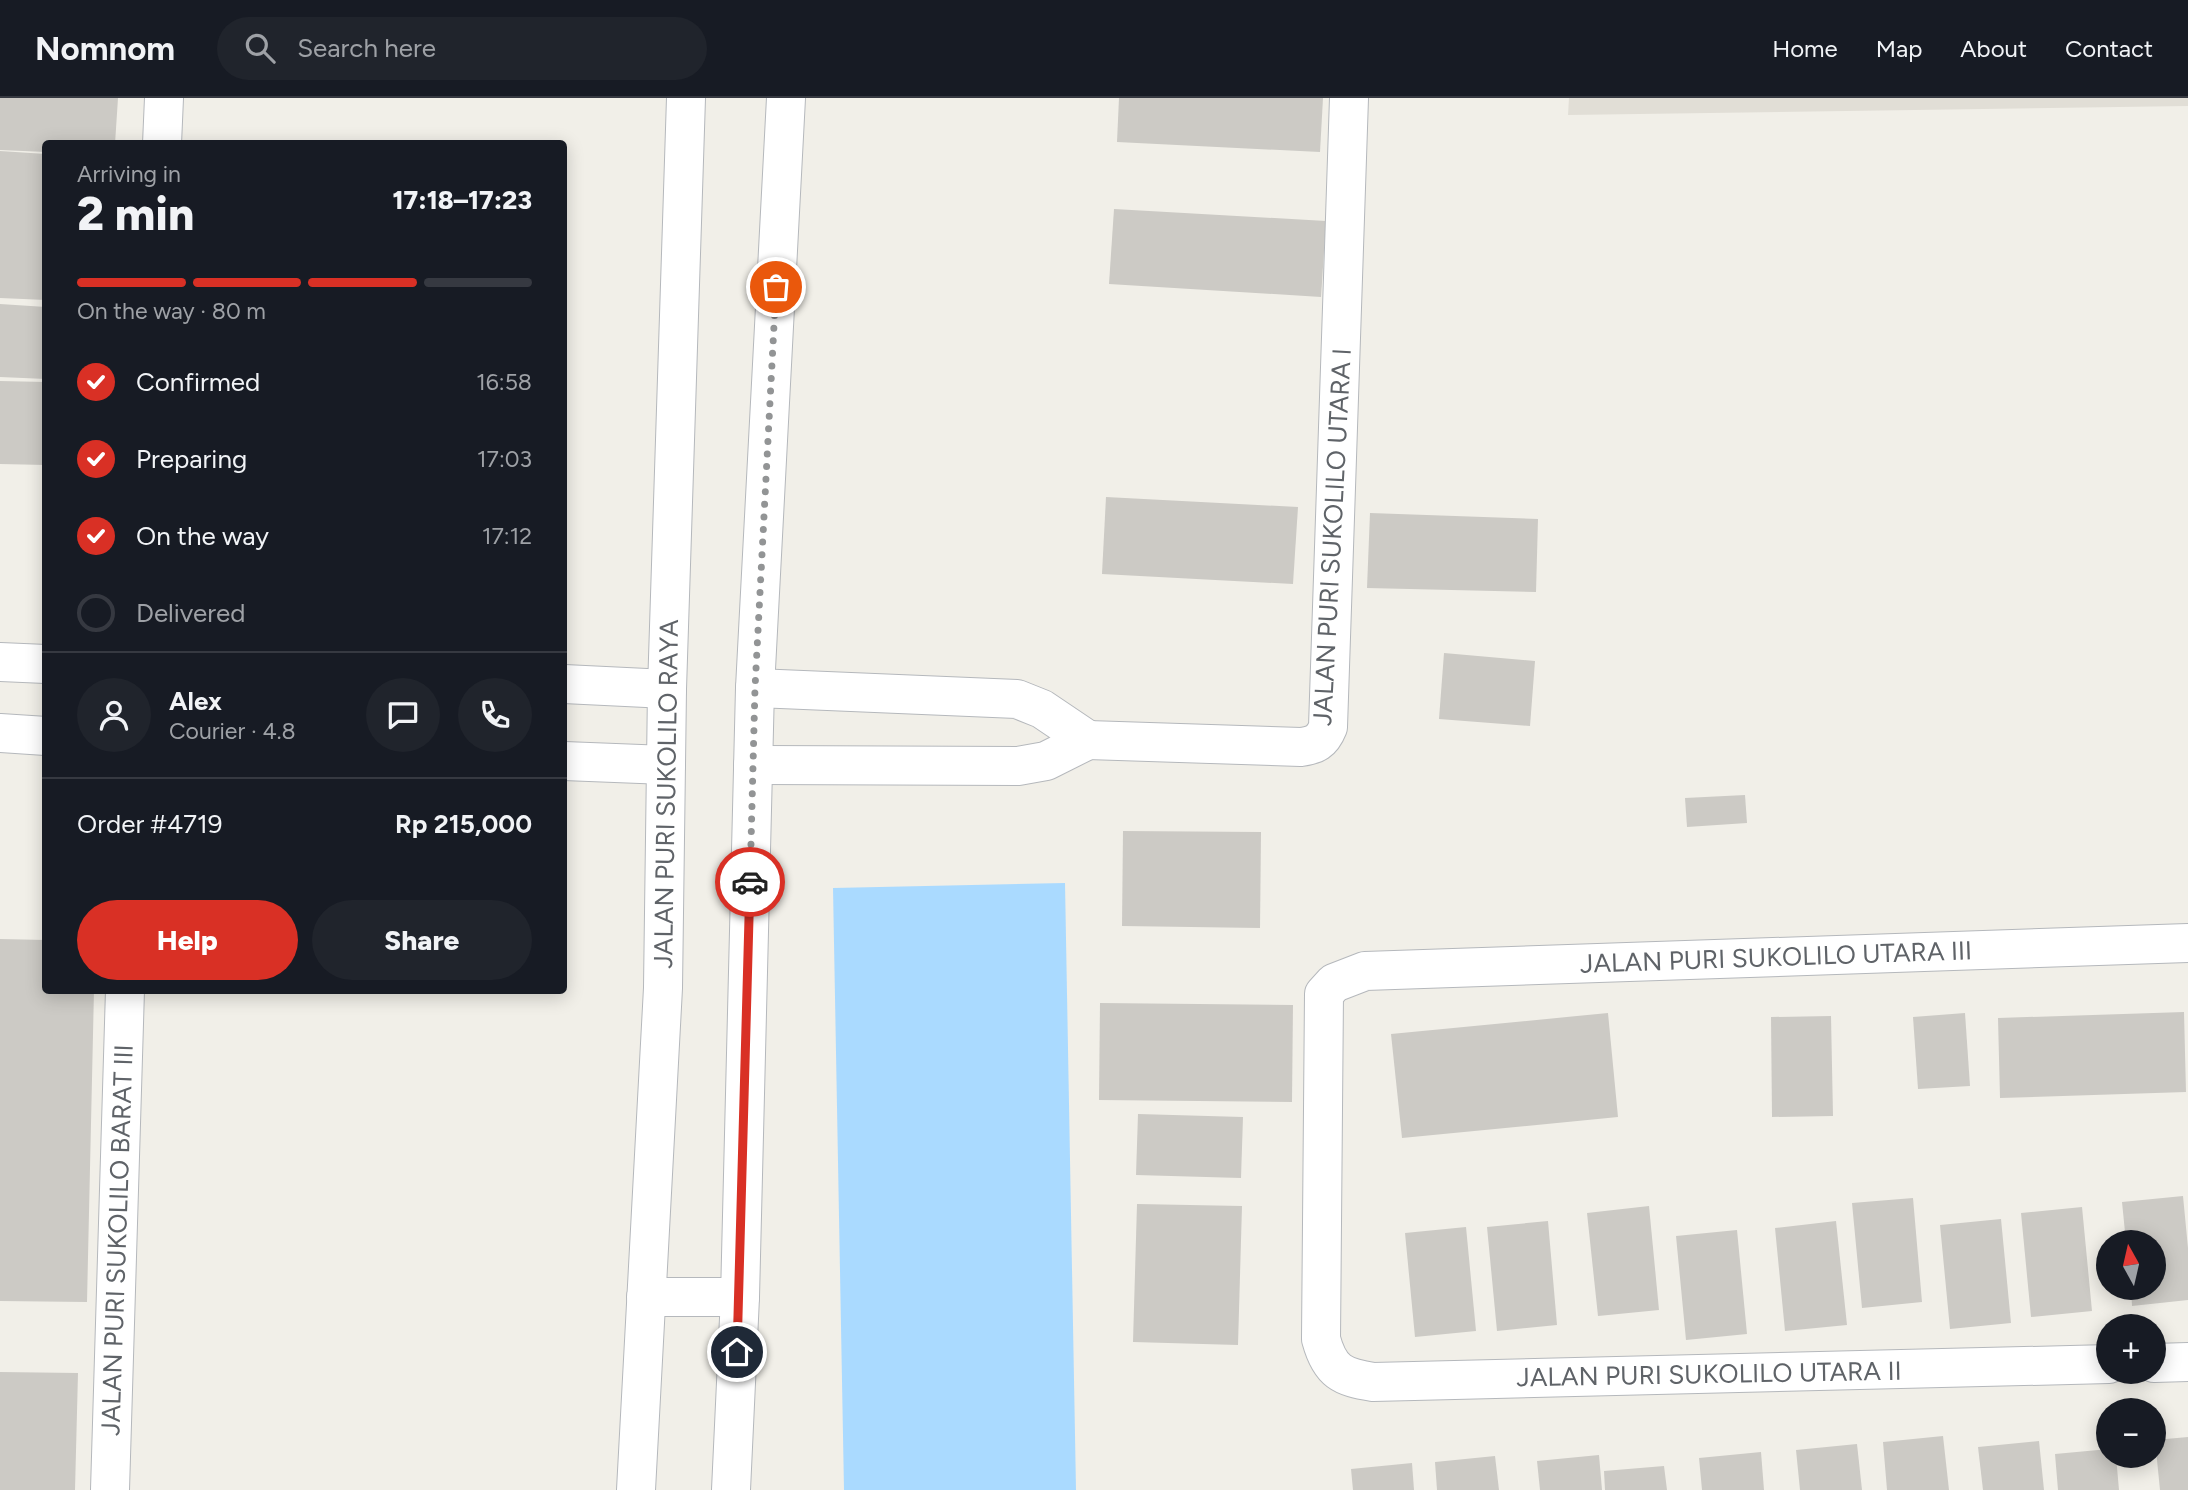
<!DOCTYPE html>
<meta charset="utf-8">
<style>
:root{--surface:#171b24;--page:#20242c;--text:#f1f3f6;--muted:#9ea1a6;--line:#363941;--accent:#d93025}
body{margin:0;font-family:Figtree,sans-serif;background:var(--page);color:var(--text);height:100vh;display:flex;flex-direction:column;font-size:26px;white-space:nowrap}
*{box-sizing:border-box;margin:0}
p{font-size:23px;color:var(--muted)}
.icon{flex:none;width:38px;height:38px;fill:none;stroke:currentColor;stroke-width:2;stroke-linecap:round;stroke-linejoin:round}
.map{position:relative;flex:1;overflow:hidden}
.side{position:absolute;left:42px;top:42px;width:525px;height:854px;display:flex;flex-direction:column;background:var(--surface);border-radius:7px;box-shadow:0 4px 18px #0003}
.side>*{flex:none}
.needle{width:46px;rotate:352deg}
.controls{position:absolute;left:2096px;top:1132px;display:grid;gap:14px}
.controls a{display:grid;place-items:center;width:70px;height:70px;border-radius:50%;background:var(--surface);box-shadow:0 4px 18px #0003;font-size:35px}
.pin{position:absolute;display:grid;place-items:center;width:60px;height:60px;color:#fff;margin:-30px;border:4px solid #fff;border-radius:50%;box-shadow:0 2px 7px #0007}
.courier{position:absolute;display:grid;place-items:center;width:70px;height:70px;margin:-35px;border:5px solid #d93025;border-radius:50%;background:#fff;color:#222;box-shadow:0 2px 9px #0007}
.summary em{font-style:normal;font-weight:800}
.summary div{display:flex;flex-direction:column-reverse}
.summary{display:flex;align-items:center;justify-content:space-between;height:119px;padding:0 35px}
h1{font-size:46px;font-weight:800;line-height:52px}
.bar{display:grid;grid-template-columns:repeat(4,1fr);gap:10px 7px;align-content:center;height:84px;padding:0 35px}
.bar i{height:9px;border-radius:5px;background:var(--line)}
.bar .selected{background:var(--accent)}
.bar p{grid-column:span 4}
.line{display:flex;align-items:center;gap:18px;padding:0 35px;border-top:2px solid var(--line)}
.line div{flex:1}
.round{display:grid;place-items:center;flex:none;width:74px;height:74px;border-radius:37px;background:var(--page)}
ol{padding:0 35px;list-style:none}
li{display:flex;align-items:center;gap:21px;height:77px}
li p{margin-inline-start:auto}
li .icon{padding:7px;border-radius:50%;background:var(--accent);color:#fff;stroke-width:4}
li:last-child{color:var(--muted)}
li i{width:38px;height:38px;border:4px solid var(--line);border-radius:50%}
.primary-button{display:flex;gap:14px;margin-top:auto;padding:14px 35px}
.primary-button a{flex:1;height:80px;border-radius:42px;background:var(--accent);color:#fff;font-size:28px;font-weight:800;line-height:80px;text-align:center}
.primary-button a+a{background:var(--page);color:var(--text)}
header{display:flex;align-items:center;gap:42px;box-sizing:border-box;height:98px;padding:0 35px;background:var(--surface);border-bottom:2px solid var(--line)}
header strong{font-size:33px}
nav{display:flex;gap:38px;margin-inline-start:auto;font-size:24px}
.search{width:490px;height:63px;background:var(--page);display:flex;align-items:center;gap:18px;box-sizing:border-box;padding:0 24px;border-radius:38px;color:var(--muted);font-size:26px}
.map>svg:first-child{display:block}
.education{fill:#e1ded6}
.water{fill:#aadaff}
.building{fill:#cccac5}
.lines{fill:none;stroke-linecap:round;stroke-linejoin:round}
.minor-casing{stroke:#b5b8bc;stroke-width:40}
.minor{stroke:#fff;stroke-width:38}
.done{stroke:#929495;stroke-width:7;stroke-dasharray:0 12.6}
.route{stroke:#d93025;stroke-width:9}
.labels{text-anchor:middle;stroke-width:5;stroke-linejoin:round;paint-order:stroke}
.street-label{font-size:26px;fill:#5f6368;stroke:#fff}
</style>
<header>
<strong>Nomnom</strong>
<div class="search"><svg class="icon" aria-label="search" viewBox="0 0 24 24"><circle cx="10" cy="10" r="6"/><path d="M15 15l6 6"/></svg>Search here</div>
<nav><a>Home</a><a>Map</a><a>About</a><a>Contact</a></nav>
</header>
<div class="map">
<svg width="2188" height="1392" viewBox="0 0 2188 1392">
<rect width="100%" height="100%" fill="#f1efe8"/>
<polygon class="education" points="1569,0 2188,0 2188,8 1568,17"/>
<polygon class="water" points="1065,785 1076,1392 844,1392 833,790"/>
<g class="building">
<polygon points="0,0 118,0 115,46 46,46 46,54 0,52"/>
<polygon points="1119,0 1323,0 1320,54 1117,44"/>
<polygon points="0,53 46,56 46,202 0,200"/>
<polygon points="1114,111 1326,123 1321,199 1109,186"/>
<polygon points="0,206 46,209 46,281 0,279"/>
<polygon points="0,283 46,284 46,367 0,366"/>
<polygon points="1106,399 1298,409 1293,486 1102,476"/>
<polygon points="1370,415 1538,421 1536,494 1367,490"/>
<polygon points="1444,555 1535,563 1530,628 1439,621"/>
<polygon points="1745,697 1747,725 1687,729 1685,700"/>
<polygon points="1123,733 1261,734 1260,830 1122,828"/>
<polygon points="0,841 46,842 46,892 94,892 87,1204 0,1203"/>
<polygon points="1100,905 1293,907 1292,1004 1099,1002"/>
<polygon points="2184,914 2186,994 2000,1000 1998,920"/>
<polygon points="1608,915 1618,1019 1402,1040 1391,936"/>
<polygon points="1965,915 1970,988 1918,991 1913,919"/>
<polygon points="1831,918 1833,1018 1772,1019 1771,919"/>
<polygon points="1138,1016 1243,1019 1241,1080 1136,1077"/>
<polygon points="2183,1098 2188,1150 2188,1202 2132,1208 2131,1190 2154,1190 2154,1144 2126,1144 2122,1104"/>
<polygon points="1913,1100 1922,1204 1862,1210 1852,1105"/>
<polygon points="1137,1106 1242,1108 1238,1247 1133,1244"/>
<polygon points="1649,1108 1659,1212 1598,1218 1587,1115"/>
<polygon points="2082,1109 2092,1213 2031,1219 2021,1115"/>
<polygon points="2001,1121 2011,1225 1950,1231 1940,1127"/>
<polygon points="1548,1123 1557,1227 1497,1233 1487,1129"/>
<polygon points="1836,1123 1847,1227 1785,1233 1775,1130"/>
<polygon points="1466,1129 1476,1233 1415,1239 1405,1135"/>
<polygon points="1737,1132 1747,1236 1686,1242 1676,1138"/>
<polygon points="0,1274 78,1275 75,1392 0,1392"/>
<polygon points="1943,1338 1949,1392 1887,1392 1883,1344"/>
<polygon points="2188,1339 2188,1392 2160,1392 2155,1342"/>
<polygon points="2039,1343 2044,1392 1983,1392 1978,1349"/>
<polygon points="1857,1346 1862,1392 1800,1392 1796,1352"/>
<polygon points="2109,1351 2109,1358 2116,1358 2119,1392 2058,1392 2055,1356"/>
<polygon points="1761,1354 1764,1392 1702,1392 1699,1360"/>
<polygon points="1599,1357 1602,1392 1540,1392 1537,1363"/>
<polygon points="1495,1358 1499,1392 1437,1392 1435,1364"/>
<polygon points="1412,1365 1414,1392 1353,1392 1351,1371"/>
<polygon points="1664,1368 1667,1392 1605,1392 1604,1373"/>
</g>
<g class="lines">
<g class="minor-casing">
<g id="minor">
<polyline points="162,46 164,0"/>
<polyline points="0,564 46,566"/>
<polyline points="564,586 667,591"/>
<polyline points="0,635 46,638"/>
<path d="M1088 642 1301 649C1315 647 1322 644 1328 629L1349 0"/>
<polyline points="564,663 666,667"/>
<polyline points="753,667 1018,668 1046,663 1088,642 1042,611 1017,601 755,590"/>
<polyline points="646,1199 740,1199"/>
<polyline points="2154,1265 2188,1264"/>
<path d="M2109 1266 1373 1284C1342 1279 1330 1274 1321 1241L1324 896 1334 885 1365 873 2188 845"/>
<polyline points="110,1392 125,892"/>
<polyline points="636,1392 663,890 667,591 686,0"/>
<polyline points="731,1392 740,1199 755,590 786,0"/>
</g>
</g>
<use href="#minor" class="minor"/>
</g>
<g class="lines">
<polyline class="done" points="750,784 755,590 776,189"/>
<polyline class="route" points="737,1254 750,784"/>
</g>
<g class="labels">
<g class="street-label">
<text transform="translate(1332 439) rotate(-87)" y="9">JALAN PURI SUKOLILO UTARA I</text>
<text transform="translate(666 696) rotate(-89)" y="9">JALAN PURI SUKOLILO RAYA</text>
<text transform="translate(1776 859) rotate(-2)" y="9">JALAN PURI SUKOLILO UTARA III</text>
<text transform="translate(117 1142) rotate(-88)" y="9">JALAN PURI SUKOLILO BARAT III</text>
<text transform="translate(1709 1276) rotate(-1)" y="9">JALAN PURI SUKOLILO UTARA II</text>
</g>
</g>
</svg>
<div class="controls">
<a><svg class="needle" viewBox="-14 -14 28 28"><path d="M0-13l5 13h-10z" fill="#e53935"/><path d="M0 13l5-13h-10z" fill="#9ea1a6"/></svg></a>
<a>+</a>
<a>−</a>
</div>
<div class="pin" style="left:776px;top:189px;background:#ea580c"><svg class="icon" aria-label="bag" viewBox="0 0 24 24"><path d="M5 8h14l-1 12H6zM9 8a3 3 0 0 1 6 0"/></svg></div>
<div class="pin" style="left:737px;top:1254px;background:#1f2937"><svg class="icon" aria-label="home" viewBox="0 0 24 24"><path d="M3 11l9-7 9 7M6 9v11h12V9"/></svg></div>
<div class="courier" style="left:750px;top:784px"><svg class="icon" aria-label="car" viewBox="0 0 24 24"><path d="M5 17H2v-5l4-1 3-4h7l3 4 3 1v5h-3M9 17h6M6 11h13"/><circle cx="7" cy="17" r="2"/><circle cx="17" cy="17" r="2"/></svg></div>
<section class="side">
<div class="summary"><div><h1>2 min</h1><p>Arriving in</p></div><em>17:18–17:23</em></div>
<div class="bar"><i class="selected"></i><i class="selected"></i><i class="selected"></i><i></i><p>On the way · 80 m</p></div>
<ol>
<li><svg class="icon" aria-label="check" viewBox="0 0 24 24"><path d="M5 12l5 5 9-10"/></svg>Confirmed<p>16:58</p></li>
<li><svg class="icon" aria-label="check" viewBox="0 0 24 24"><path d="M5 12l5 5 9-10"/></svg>Preparing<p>17:03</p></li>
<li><svg class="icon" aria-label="check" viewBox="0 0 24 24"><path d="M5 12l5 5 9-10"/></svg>On the way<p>17:12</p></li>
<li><i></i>Delivered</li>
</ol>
<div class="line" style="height:126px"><a class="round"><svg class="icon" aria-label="person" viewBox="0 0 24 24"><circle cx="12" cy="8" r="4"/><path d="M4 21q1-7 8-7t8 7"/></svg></a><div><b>Alex</b><p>Courier · 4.8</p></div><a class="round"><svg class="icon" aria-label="chat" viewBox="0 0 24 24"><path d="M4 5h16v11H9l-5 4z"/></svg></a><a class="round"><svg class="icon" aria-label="phone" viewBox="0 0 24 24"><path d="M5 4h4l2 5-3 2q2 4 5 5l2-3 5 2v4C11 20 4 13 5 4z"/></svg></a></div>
<div class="line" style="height:91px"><div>Order #4719</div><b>Rp 215,000</b></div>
<div class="primary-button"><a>Help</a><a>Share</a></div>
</section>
</div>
